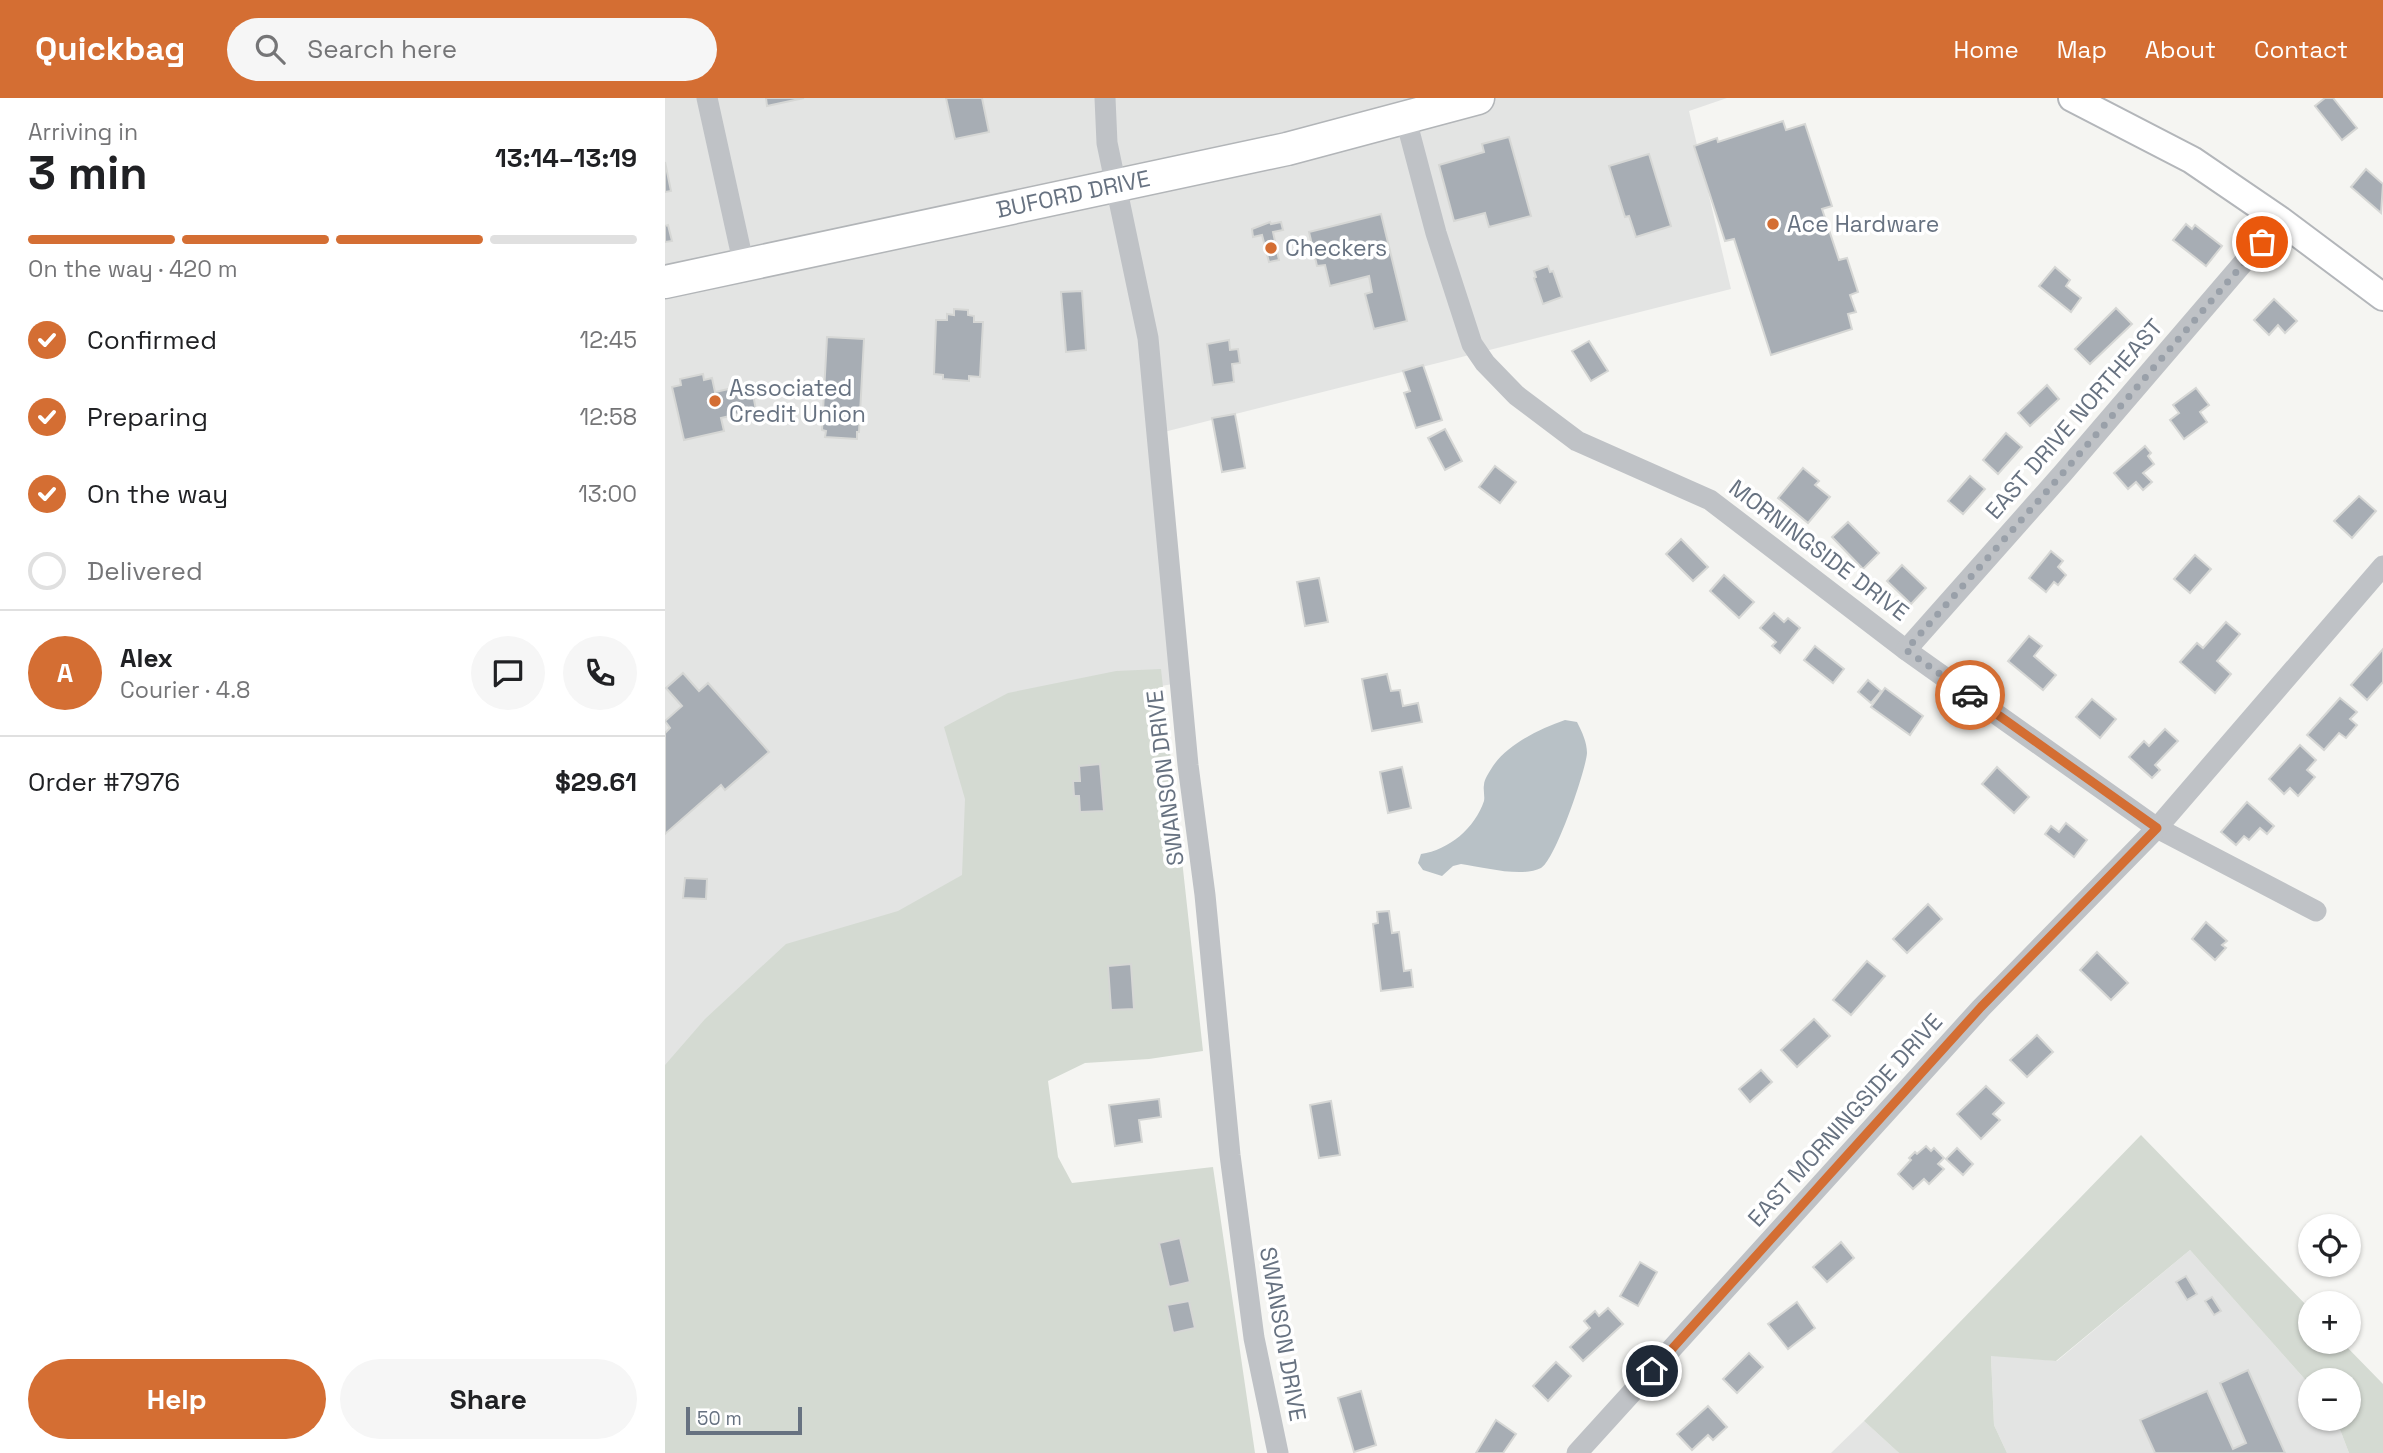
<!DOCTYPE html>
<meta charset="utf-8">
<style>
:root{--surface:#fff;--page:#f6f6f6;--text:#202124;--muted:#757577;--line:#e0e0e0;--accent:#d46e33}
body{margin:0;font-family:"Space Grotesk",sans-serif;background:var(--page);color:var(--text);height:100vh;display:flex;flex-direction:column;font-size:26px;white-space:nowrap}
*{box-sizing:border-box;margin:0}
p{font-size:23px;color:var(--muted)}
.icon{flex:none;width:38px;height:38px;fill:none;stroke:currentColor;stroke-width:2;stroke-linecap:round;stroke-linejoin:round}
.map{position:relative;flex:1;overflow:hidden}
.side{display:flex;flex-direction:column;background:var(--surface);width:665px}
.side>*{flex:none}
.buttons{position:absolute;left:1633px;top:1116px;display:grid;gap:14px}
.buttons a{display:grid;place-items:center;width:63px;height:63px;border-radius:50%;background:var(--surface);box-shadow:0 2px 5px #0004;font-size:35px}
.scale{position:absolute;left:21px;bottom:18px;width:116px;box-sizing:border-box;padding-left:7px;border:4px solid #677281;border-top:0;font-size:19px;line-height:24px;white-space:nowrap;color:#677281;-webkit-text-stroke:5px #fff;paint-order:stroke}
.pin{position:absolute;display:grid;place-items:center;width:60px;height:60px;color:#fff;margin:-30px;border:4px solid #fff;border-radius:50%;box-shadow:0 2px 7px #0007}
.courier{position:absolute;display:grid;place-items:center;width:70px;height:70px;margin:-35px;border:5px solid #d46e33;border-radius:50%;background:#fff;color:#222;box-shadow:0 2px 9px #0007}
.headline em{font-style:normal;font-weight:800}
.headline div{display:flex;flex-direction:column-reverse}
.headline{display:flex;align-items:center;justify-content:space-between;height:119px;padding:0 28px}
h1{font-size:46px;font-weight:800;line-height:52px}
.bar{display:grid;grid-template-columns:repeat(4,1fr);gap:10px 7px;align-content:center;height:84px;padding:0 28px}
.bar i{height:9px;border-radius:5px;background:var(--line)}
.bar .selected{background:var(--accent)}
.bar p{grid-column:span 4}
.line{display:flex;align-items:center;gap:18px;padding:0 28px;border-top:2px solid var(--line)}
.line div{flex:1}
.round{display:grid;place-items:center;flex:none;width:74px;height:74px;border-radius:37px;background:var(--page)}
ol{padding:0 28px;list-style:none}
li{display:flex;align-items:center;gap:21px;height:77px}
li p{margin-inline-start:auto}
li .icon{padding:7px;border-radius:50%;background:var(--accent);color:#fff;stroke-width:4}
li:last-child{color:var(--muted)}
li i{width:38px;height:38px;border:4px solid var(--line);border-radius:50%}
.action{display:flex;gap:14px;margin-top:auto;padding:14px 28px}
.action a{flex:1;height:80px;border-radius:42px;background:var(--accent);color:#fff;font-size:28px;font-weight:800;line-height:80px;text-align:center}
.action a+a{background:var(--page);color:var(--text)}
header{display:flex;align-items:center;gap:42px;box-sizing:border-box;height:98px;padding:0 35px;background:var(--accent);color:#fff}
header strong{font-size:33px}
nav{display:flex;gap:38px;margin-inline-start:auto;font-size:24px}
.search{width:490px;height:63px;background:var(--page);display:flex;align-items:center;gap:18px;box-sizing:border-box;padding:0 24px;border-radius:38px;color:var(--muted);font-size:26px}
main{display:flex;flex:1;min-height:0}
.map>svg:first-child{display:block}
.built{fill:#e3e4e3}
.green{fill:#d4dad2}
.water{fill:#b8c1c6}
.building{fill:#a7adb4;stroke:#d6d7d5;stroke-width:2}
.lines{fill:none;stroke-linecap:round;stroke-linejoin:round}
.major-casing{stroke:#b3b6ba;stroke-width:30}
.highway-casing{stroke:#b2b5b8;stroke-width:35}
.minor{stroke:#bfc2c6;stroke-width:21}
.major{stroke:#fff;stroke-width:26}
.highway{stroke:#fff;stroke-width:32}
.done{stroke:#99a0a9;stroke-width:7;stroke-dasharray:0 12.6}
.route{stroke:#d46e33;stroke-width:9}
.poi-dot{fill:#d46e33;stroke:#fff;stroke-width:2.5}
.labels{text-anchor:middle;stroke-width:7;stroke-linejoin:round;paint-order:stroke}
.street-label{font-size:23px;fill:#677281;stroke:#fff}
.poi-label{font-size:23px;fill:#677281;stroke:#fff;text-anchor:start}
</style>
<header>
<strong>Quickbag</strong>
<div class="search"><svg class="icon" aria-label="search" viewBox="0 0 24 24"><circle cx="10" cy="10" r="6"/><path d="M15 15l6 6"/></svg>Search here</div>
<nav><a>Home</a><a>Map</a><a>About</a><a>Contact</a></nav>
</header>
<main>
<section class="side">
<div class="headline"><div><h1>3 min</h1><p>Arriving in</p></div><em>13:14–13:19</em></div>
<div class="bar"><i class="selected"></i><i class="selected"></i><i class="selected"></i><i></i><p>On the way · 420 m</p></div>
<ol>
<li><svg class="icon" aria-label="check" viewBox="0 0 24 24"><path d="M5 12l5 5 9-10"/></svg>Confirmed<p>12:45</p></li>
<li><svg class="icon" aria-label="check" viewBox="0 0 24 24"><path d="M5 12l5 5 9-10"/></svg>Preparing<p>12:58</p></li>
<li><svg class="icon" aria-label="check" viewBox="0 0 24 24"><path d="M5 12l5 5 9-10"/></svg>On the way<p>13:00</p></li>
<li><i></i>Delivered</li>
</ol>
<div class="line" style="height:126px"><b class="round" style="background:var(--accent);color:#fff">A</b><div><b>Alex</b><p>Courier · 4.8</p></div><a class="round"><svg class="icon" aria-label="chat" viewBox="0 0 24 24"><path d="M4 5h16v11H9l-5 4z"/></svg></a><a class="round"><svg class="icon" aria-label="phone" viewBox="0 0 24 24"><path d="M5 4h4l2 5-3 2q2 4 5 5l2-3 5 2v4C11 20 4 13 5 4z"/></svg></a></div>
<div class="line" style="height:91px"><div>Order #7976</div><b>$29.61</b></div>
<div class="action"><a>Help</a><a>Share</a></div>
</section>
<div class="map">
<svg width="1718" height="1355" viewBox="0 0 1718 1355">
<rect width="100%" height="100%" fill="#f5f5f2"/>
<g class="built">
<polygon points="0,0 1062,0 1024,13 1066,191 499,334 518,584 315,622 339,796 0,1045"/>
<polygon points="1525,1152 1645,1287 1645,1321 1671,1321 1684,1355 1342,1355 1329,1327 1326,1257 1392,1263"/>
<polygon points="1199,1323 1234,1355 1166,1355"/>
</g>
<g class="green">
<polygon points="496,571 538,953 484,961 420,965 383,983 393,1059 407,1085 548,1069 590,1355 0,1355 0,967 40,921 121,846 233,813 297,777 300,701 279,629 343,595 451,573"/>
<polygon points="1476,1037 1645,1211 1645,1244 1677,1244 1718,1286 1718,1355 1684,1355 1671,1321 1684,1321 1684,1283 1645,1283 1645,1287 1525,1152 1391,1263 1326,1258 1329,1327 1342,1355 1234,1355 1199,1323"/>
</g>
<path class="water" d="M900 622 912 624C917 634 922 644 922 655 921 672 890 763 876 770 857 780 818 769 796 766L788 768 777 778 758 772 753 765 756 756C784 752 810 730 819 703 820 698 818 692 819 687 819 681 825 673 828 668 844 645 875 631 900 622Z"/>
<g class="building">
<polygon points="101,0 139,0 102,8"/>
<polygon points="281,0 317,0 324,34 290,41"/>
<polygon points="1660,0 1668,0 1692,30 1677,42 1650,8"/>
<polygon points="1118,23 1121,32 1140,26 1167,108 1157,111 1174,162 1182,160 1193,194 1185,197 1191,214 1183,216 1187,231 1106,257 1069,141 1060,143 1029,48 1052,40 1053,44"/>
<polygon points="844,39 866,118 824,129 820,115 789,123 774,67 819,54 817,46"/>
<polygon points="984,56 1006,128 971,139 964,118 960,119 944,68"/>
<polygon points="0,64 6,93 0,94"/>
<polygon points="1701,71 1718,86 1716,115 1686,89"/>
<polygon points="716,116 742,223 709,231 700,196 707,194 704,178 665,188 660,167 652,168 644,134"/>
<polygon points="605,124 606,126 616,124 618,132 608,134 614,162 604,164 597,137 588,139 587,131"/>
<polygon points="1521,126 1527,131 1530,127 1557,148 1541,168 1508,142"/>
<polygon points="3,127 7,143 0,144 0,128"/>
<polygon points="883,168 885,174 888,173 897,199 878,206 869,180 871,179 869,173"/>
<polygon points="1390,169 1405,182 1401,188 1416,200 1406,214 1374,188"/>
<polygon points="417,193 421,252 401,254 396,194"/>
<polygon points="1609,201 1632,223 1620,235 1613,227 1604,237 1589,222"/>
<polygon points="1451,210 1467,226 1425,266 1410,251"/>
<polygon points="289,211 303,212 303,217 309,218 309,224 318,224 315,279 304,278 304,283 278,281 278,277 269,276 271,222 282,222 282,216 289,217"/>
<polygon points="162,239 199,241 194,334 192,334 192,341 160,339 161,333 157,332"/>
<polygon points="564,242 565,252 573,251 575,265 567,266 569,284 548,287 542,246"/>
<polygon points="924,243 943,273 926,283 907,253"/>
<polygon points="758,267 777,322 751,330 739,295 745,293 738,273"/>
<polygon points="38,276 39,282 47,280 50,294 86,286 91,312 56,320 59,333 19,342 7,289 16,287 15,281"/>
<polygon points="1382,287 1394,301 1365,328 1353,315"/>
<polygon points="1531,290 1544,307 1535,314 1542,324 1519,341 1505,322 1514,315 1508,307"/>
<polygon points="570,316 580,370 557,374 547,320"/>
<polygon points="780,331 797,363 780,372 763,340"/>
<polygon points="1341,335 1357,349 1333,376 1318,362"/>
<polygon points="1480,348 1486,355 1483,358 1489,366 1478,375 1487,384 1478,392 1471,384 1463,391 1449,375"/>
<polygon points="830,368 851,384 835,405 814,389"/>
<polygon points="1138,370 1154,383 1150,387 1165,399 1143,425 1113,400"/>
<polygon points="1305,378 1320,391 1298,416 1283,403"/>
<polygon points="1694,398 1711,413 1687,440 1669,423"/>
<polygon points="1183,424 1214,455 1198,471 1167,439"/>
<polygon points="1016,441 1043,469 1028,483 1001,456"/>
<polygon points="1386,453 1398,463 1393,469 1401,477 1393,487 1389,484 1381,494 1364,480"/>
<polygon points="1530,457 1546,471 1525,495 1509,481"/>
<polygon points="1237,467 1261,490 1246,506 1222,483"/>
<polygon points="1059,477 1089,504 1074,520 1045,493"/>
<polygon points="654,480 663,524 640,528 632,484"/>
<polygon points="1109,515 1119,524 1123,520 1135,530 1115,555 1107,548 1111,544 1095,530"/>
<polygon points="1561,524 1575,536 1552,563 1566,576 1550,595 1515,564 1532,545 1538,550"/>
<polygon points="1364,538 1377,548 1369,558 1391,577 1378,592 1343,563"/>
<polygon points="1150,548 1179,571 1168,585 1139,562"/>
<polygon points="1718,551 1718,584 1702,602 1686,587"/>
<polygon points="18,575 34,593 43,585 104,654 60,692 56,687 0,736 0,635 5,630 0,623 17,608 1,590"/>
<polygon points="722,576 726,593 735,592 738,608 753,605 757,624 707,633 697,581"/>
<polygon points="1203,582 1216,593 1206,605 1193,594"/>
<polygon points="1220,590 1258,618 1245,637 1206,609"/>
<polygon points="1675,600 1692,614 1685,621 1692,627 1681,640 1674,635 1659,652 1642,637"/>
<polygon points="1427,601 1451,621 1435,640 1411,619"/>
<polygon points="1500,631 1513,643 1490,667 1495,672 1487,680 1464,659 1479,643 1484,648"/>
<polygon points="1635,647 1651,662 1642,672 1650,679 1633,698 1625,690 1619,696 1604,681"/>
<polygon points="435,666 439,713 415,714 414,698 409,698 408,683 415,683 414,668"/>
<polygon points="737,669 746,710 723,715 715,674"/>
<polygon points="1332,669 1364,699 1349,715 1317,686"/>
<polygon points="1582,704 1609,728 1602,736 1595,730 1584,742 1579,738 1571,747 1556,734"/>
<polygon points="1401,725 1422,742 1409,759 1380,736 1386,728 1394,734"/>
<polygon points="20,780 42,781 41,801 18,800"/>
<polygon points="1263,806 1277,821 1242,855 1228,841"/>
<polygon points="724,813 727,835 734,834 739,873 746,872 748,889 716,893 708,826 713,825 712,814"/>
<polygon points="1541,824 1562,843 1557,847 1561,850 1550,862 1527,841"/>
<polygon points="1432,854 1463,885 1446,902 1415,872"/>
<polygon points="1202,863 1220,878 1186,917 1168,902"/>
<polygon points="466,866 469,911 446,912 443,868"/>
<polygon points="1149,921 1165,938 1132,969 1116,952"/>
<polygon points="1372,937 1388,954 1362,979 1345,962"/>
<polygon points="1096,972 1107,984 1085,1004 1074,991"/>
<polygon points="1321,988 1339,1005 1328,1016 1335,1022 1316,1041 1292,1016"/>
<polygon points="494,1001 496,1019 474,1022 477,1044 450,1048 444,1007"/>
<polygon points="666,1003 675,1057 654,1060 645,1007"/>
<polygon points="1261,1048 1266,1053 1269,1050 1279,1060 1273,1066 1279,1071 1264,1086 1259,1081 1248,1091 1233,1076 1246,1062 1244,1060 1250,1054 1252,1056"/>
<polygon points="1292,1050 1308,1066 1298,1077 1281,1061"/>
<polygon points="515,1140 525,1184 504,1189 494,1145"/>
<polygon points="1176,1144 1189,1160 1162,1184 1148,1169"/>
<polygon points="975,1164 992,1174 973,1208 955,1198"/>
<polygon points="1521,1178 1532,1196 1522,1202 1511,1184"/>
<polygon points="1547,1199 1556,1213 1549,1217 1540,1203"/>
<polygon points="524,1203 530,1230 508,1235 502,1207"/>
<polygon points="1132,1204 1150,1230 1123,1251 1103,1226"/>
<polygon points="943,1210 958,1226 918,1263 905,1249 925,1230 919,1223 930,1213 934,1218"/>
<polygon points="1084,1255 1098,1269 1072,1295 1058,1281"/>
<polygon points="891,1264 906,1278 883,1303 868,1288"/>
<polygon points="1583,1272 1620,1355 1490,1355 1475,1322 1542,1293 1568,1351 1581,1345 1555,1285"/>
<polygon points="696,1293 711,1347 689,1354 673,1300"/>
<polygon points="1043,1308 1062,1329 1048,1342 1043,1337 1027,1352 1012,1336"/>
<polygon points="831,1322 851,1336 838,1355 811,1355"/>
</g>
<g class="lines">
<g class="major-casing">
<polyline id="major" points="1407,0 1527,62 1615,122 1718,199"/>
</g>
<g class="highway-casing">
<polyline id="highway" points="0,184 622,51 813,0"/>
</g>
<g class="minor">
<polyline points="42,0 79,168"/>
<polyline points="440,0 442,45 483,240 523,667 540,797 565,1057 589,1240 613,1355"/>
<polyline points="740,18 771,135 807,246 820,265 851,297 912,343 1045,402 1241,552 1492,730 1651,813"/>
<polyline points="1241,552 1398,375 1615,122"/>
<polyline points="912,1355 1316,910 1492,730 1718,468"/>
</g>
<use href="#major" class="major"/>
<use href="#highway" class="highway"/>
</g>
<g class="lines">
<polyline class="done" points="1305,597 1241,552 1398,375 1597,144"/>
<polyline class="route" points="987,1273 1316,909 1492,730 1305,597"/>
</g>
<g class="poi-dot">
<circle cx="1108" cy="126" r="7"/>
<circle cx="606" cy="150" r="7"/>
<circle cx="50" cy="303" r="7"/>
</g>
<g class="labels">
<g class="street-label">
<text transform="translate(408 96) rotate(-12)" y="8">BUFORD DRIVE</text>
<text transform="translate(1409 321) rotate(-49)" y="8">EAST DRIVE NORTHEAST</text>
<text transform="translate(1154 452) rotate(37)" y="8">MORNINGSIDE DRIVE</text>
<text transform="translate(500 680) rotate(-97)" y="8">SWANSON DRIVE</text>
<text transform="translate(1180 1022) rotate(-48)" y="8">EAST MORNINGSIDE DRIVE</text>
<text transform="translate(618 1236) rotate(80)" y="8">SWANSON DRIVE</text>
</g>
<g class="poi-label">
<text x="1122" y="134">Ace Hardware</text>
<text x="620" y="158">Checkers</text>
<text x="64" y="298">Associated<tspan x="64" dy="26">Credit Union</tspan></text>
</g>
</g>
</svg>
<div class="buttons">
<a><svg class="icon" aria-label="locate" viewBox="0 0 24 24"><circle cx="12" cy="12" r="6"/><path d="M12 2v4M12 18v4M2 12h4M18 12h4"/></svg></a>
<a>+</a>
<a>−</a>
</div>
<div class="scale">50 m</div>
<div class="pin" style="left:1597px;top:144px;background:#ea580c"><svg class="icon" aria-label="bag" viewBox="0 0 24 24"><path d="M5 8h14l-1 12H6zM9 8a3 3 0 0 1 6 0"/></svg></div>
<div class="pin" style="left:987px;top:1273px;background:#1f2937"><svg class="icon" aria-label="home" viewBox="0 0 24 24"><path d="M3 11l9-7 9 7M6 9v11h12V9"/></svg></div>
<div class="courier" style="left:1305px;top:597px"><svg class="icon" aria-label="car" viewBox="0 0 24 24"><path d="M5 17H2v-5l4-1 3-4h7l3 4 3 1v5h-3M9 17h6M6 11h13"/><circle cx="7" cy="17" r="2"/><circle cx="17" cy="17" r="2"/></svg></div>
</div>
</main>
